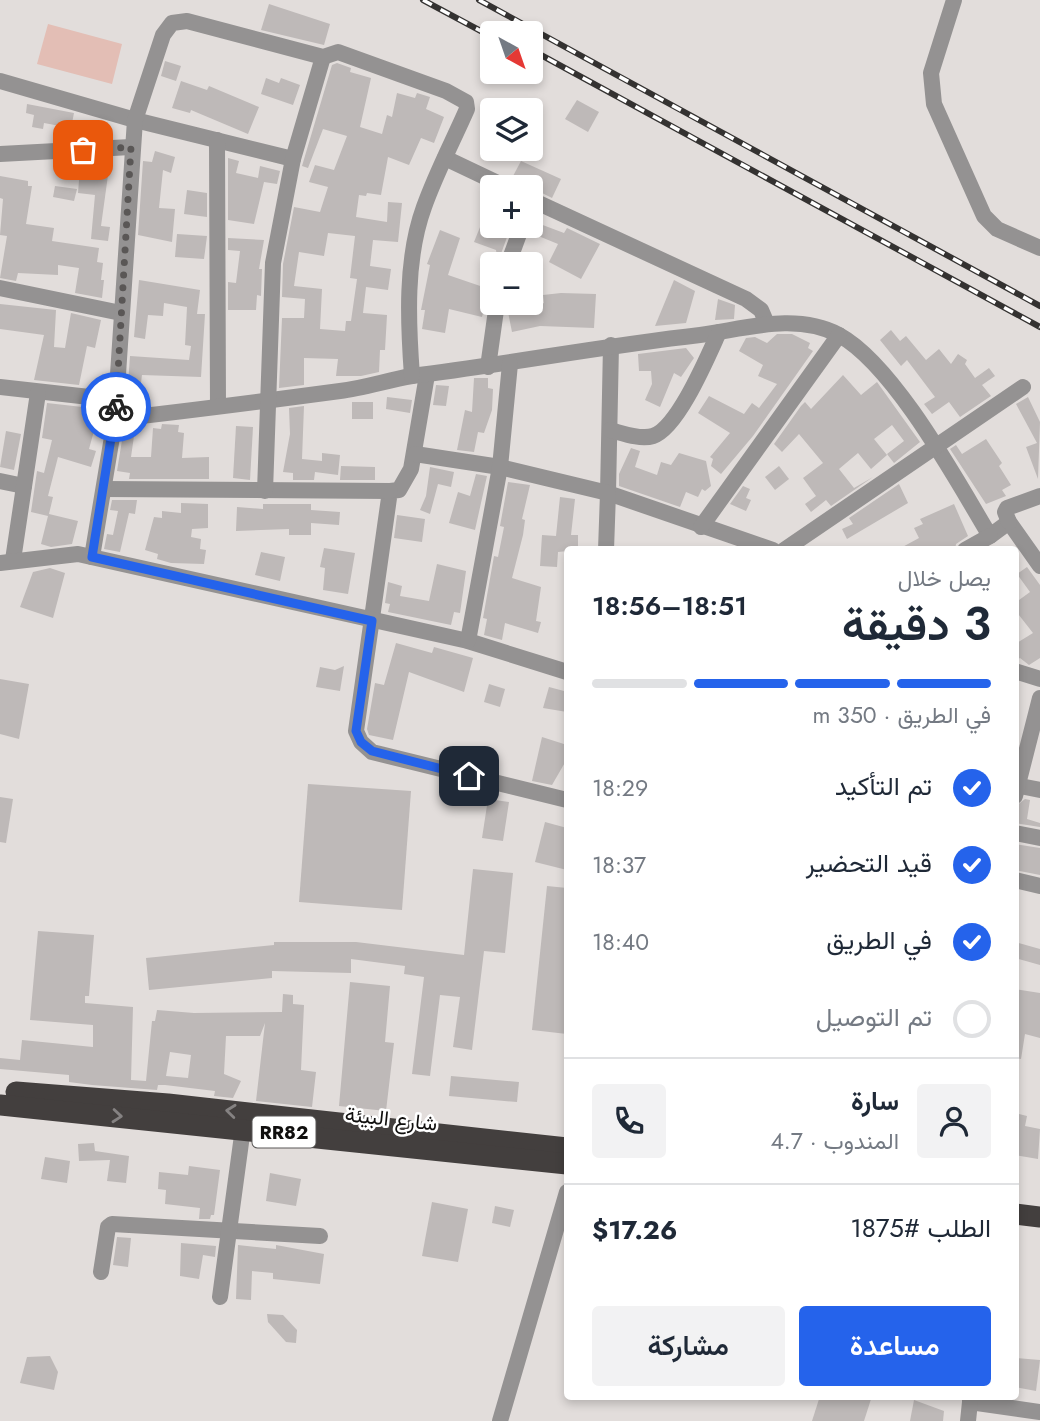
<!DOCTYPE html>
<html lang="ar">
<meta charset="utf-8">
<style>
:root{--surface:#fff;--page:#f2f2f3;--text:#1f2937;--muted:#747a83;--line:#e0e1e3;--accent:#2563eb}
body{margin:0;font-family:Jost,Vazirmatn,sans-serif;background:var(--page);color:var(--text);direction:rtl;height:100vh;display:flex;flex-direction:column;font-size:26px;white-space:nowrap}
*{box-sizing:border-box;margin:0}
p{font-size:23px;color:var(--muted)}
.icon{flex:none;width:38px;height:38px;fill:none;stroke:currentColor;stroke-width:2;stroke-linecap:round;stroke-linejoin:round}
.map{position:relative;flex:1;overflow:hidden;direction:ltr}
.side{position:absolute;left:564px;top:546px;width:455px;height:854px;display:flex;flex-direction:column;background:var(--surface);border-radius:7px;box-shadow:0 4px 10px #0003;direction:rtl}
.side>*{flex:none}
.needle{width:46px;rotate:140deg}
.controls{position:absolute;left:480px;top:21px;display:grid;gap:14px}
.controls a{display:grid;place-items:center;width:63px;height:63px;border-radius:7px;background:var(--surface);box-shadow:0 4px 10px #0003;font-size:35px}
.pin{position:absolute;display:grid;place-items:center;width:60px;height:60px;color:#fff;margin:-30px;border-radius:14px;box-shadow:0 4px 10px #0006}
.courier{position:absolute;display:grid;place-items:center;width:70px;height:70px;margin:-35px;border:5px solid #2563eb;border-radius:50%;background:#fff;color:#222;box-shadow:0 2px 9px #0007}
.summary em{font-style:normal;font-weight:600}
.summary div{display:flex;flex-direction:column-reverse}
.summary{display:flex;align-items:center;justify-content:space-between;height:119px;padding:0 28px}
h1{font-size:46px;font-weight:600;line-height:52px}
.bar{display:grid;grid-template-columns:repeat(4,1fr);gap:10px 7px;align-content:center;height:84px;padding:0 28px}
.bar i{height:9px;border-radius:5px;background:var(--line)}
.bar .on{background:var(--accent)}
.bar p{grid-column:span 4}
.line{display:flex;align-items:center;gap:18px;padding:0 28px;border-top:2px solid var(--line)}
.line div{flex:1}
.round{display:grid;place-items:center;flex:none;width:74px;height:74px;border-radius:7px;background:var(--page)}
ol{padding:0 28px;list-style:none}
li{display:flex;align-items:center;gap:21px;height:77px}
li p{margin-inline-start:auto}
li .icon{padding:7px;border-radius:50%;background:var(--accent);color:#fff;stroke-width:4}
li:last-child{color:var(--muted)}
li i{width:38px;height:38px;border:4px solid var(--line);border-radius:50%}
.action{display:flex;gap:14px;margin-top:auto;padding:14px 28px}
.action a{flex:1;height:80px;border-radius:7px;background:var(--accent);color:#fff;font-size:28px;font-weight:600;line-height:80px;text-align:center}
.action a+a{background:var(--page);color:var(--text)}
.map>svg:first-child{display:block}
.green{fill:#e3beb5}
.building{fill:#beb9b8;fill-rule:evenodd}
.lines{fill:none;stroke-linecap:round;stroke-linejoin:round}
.minor{stroke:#949292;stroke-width:16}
.highway{stroke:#433f3e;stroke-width:21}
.rail-casing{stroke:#343231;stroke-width:6}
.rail{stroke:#fff;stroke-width:3.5;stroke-dasharray:10;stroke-linecap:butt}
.oneway{stroke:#858282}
.done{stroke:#5a5756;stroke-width:7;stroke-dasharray:0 12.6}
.route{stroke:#2563eb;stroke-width:9}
.labels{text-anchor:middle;stroke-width:5;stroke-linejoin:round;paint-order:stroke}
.shield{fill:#fff;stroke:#585756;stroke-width:2}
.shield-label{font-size:19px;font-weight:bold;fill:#100f0e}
.street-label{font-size:21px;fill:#100f0e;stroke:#fff}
</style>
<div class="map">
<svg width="1040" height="1421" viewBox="0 0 1040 1421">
<rect width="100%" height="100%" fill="#e2dddb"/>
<polygon class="green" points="48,24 122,44 112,84 37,64"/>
<g class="building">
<polygon points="269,4 330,24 324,45 261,30"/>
<polygon points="165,61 181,66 176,81 161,76"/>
<path d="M337 63 351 68 350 72 371 78 360 127 382 134 387 115 392 117 397 93 415 98 417 93 430 97 426 109 444 117 434 143 421 138 409 165 388 157 381 195 367 193 366 196 359 195 356 217 387 222 388 202 402 203 398 242 373 240 370 266 391 269 388 290 366 287 363 313 387 315 385 350H380L379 372 361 376H336L338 359 304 358V385L279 388 282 318H304L305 299 282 297 283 264 294 207 320 212 328 187 309 182 315 165 334 170 347 136 323 129 308 168 302 166 332 65ZM328 233 355 236 350 278 357 279 351 321H346L345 331 320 329 322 289 294 286 299 252 324 256Z"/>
<polygon points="266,78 279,83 281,78 300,85 293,105 261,94"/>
<polygon points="181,81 207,90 209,86 259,107 248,134 191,110 190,113 172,108"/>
<polygon points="577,100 599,112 588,132 565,119"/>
<polygon points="27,104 74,113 71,128 44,123 43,129 32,127 34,115 26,113"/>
<polygon points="155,151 175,157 171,173 163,170 159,208 175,209 172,242 138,235 143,161 152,162"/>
<polygon points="228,158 239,161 236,173 258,178 260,166 280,171 277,184 264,182 254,224 228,220"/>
<polygon points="97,159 97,166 109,168 101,226 110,227 108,241 91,239 95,195 78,193 80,168 68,168 68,161"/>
<polygon points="521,161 561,179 552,198 512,178"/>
<polygon points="0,176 28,181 28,186 32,186 26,224 54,228 52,241 99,248 97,262 103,263 101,280 104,280 102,298 75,293 79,268 58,265 58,275 18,273 16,281 0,278 7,236 0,235 3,199 0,198"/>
<polygon points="55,186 77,189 74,201 53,197"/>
<polygon points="187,190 207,193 207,217 184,214"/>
<polygon points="491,200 492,226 510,229 498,262 496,250 474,242"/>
<polygon points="532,221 564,233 567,228 600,244 581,279 549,262 558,244 531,233"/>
<polygon points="440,230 460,238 448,275 489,289 482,317 449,309 445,333 422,329 425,310 421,310 430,265 427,264"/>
<polygon points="177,234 207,236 204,259 175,257"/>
<polygon points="228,238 264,240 259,269 262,269 261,296 257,295 256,310 228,310 228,282 236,283 240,251 228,250"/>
<polygon points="139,280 200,290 197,314 205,314 201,377 142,375 139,398 127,398 130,356 189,360 191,346 185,345 187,307 164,303 163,316 148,315 145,339 134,337"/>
<polygon points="674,280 695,291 686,323 655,326"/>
<polygon points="561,293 596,294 594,328 540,326 512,332 508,312 538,306 544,303 543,295"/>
<polygon points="718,299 735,305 734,319 715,320"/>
<polygon points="0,304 56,310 54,347 65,348 71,313 101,320 95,348 87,346 79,385 34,380 44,335 0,329"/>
<polygon points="891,330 900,341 906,336 926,360 939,349 951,364 958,354 967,360 965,364 975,378 989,368 995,376 982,385 991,396 960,417 949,402 932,414 924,404 935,397 907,360 901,366 880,340"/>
<polygon points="777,334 792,334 810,343 808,348 813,351 753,436 721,474 711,466 713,459 710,457 730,433 698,413 709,396 744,414 752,403 759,408 777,384 758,376 763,365 739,351 746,338 755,337 767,343"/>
<polygon points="686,348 694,358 681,377 674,373 660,407 645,400 652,384 651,371 639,371 638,354"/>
<polygon points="843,375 861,395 877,382 920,442 894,463 887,454 904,441 892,425 874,439 887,455 871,469 858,453 839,469 854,488 873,477 831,506 826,500 811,512 805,504 816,496 803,478 823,463 799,434 782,452 774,444 801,406 805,402 811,409"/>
<polygon points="474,378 488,378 488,388 493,389 492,410 484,433 478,432 474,452 457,450 465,410 472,412"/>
<polygon points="436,385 449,386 446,406 433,405"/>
<polygon points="387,397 412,400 410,413 386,409"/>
<polygon points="1028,397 1040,422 1038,479 1026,447 1037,443 1016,404"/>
<rect x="352" y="402" width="21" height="17"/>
<polygon points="47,403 100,409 89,449 96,451 91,467 58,457 48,496 53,497 49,514 78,521 72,544 51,547 41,544 48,516 31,512 37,471 44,473 52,440 42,438"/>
<polygon points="304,406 302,459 322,461 322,453 340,455 338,475 315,472 314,480 293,480 293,473 283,472 290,434 289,408"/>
<polygon points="162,424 179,425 178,432 184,433 182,458 209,457 209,479 129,479 130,473 117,471 123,434 134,436 131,457 151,457 153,428 161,429"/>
<polygon points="236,426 253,427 250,480 233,478"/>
<polygon points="6,431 21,434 14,470 0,467"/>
<polygon points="986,439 1002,463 999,466 1011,485 1002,490 1006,496 986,504 950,449 956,445 962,454"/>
<polygon points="631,448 640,451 635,467 657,475 661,462 671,465 679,453 706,461 711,486 705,491 702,489 698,497 686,492 680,507 619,486 619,474"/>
<polygon points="341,466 375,467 375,480 340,480"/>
<polygon points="779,466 789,479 775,490 765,477"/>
<polygon points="430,467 454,472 451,487 438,484 430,514 420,510 426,496"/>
<polygon points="476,474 487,476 475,530 449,523 458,492 470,496"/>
<polygon points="508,482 530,485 522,519 525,520 523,535 512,578 541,587 536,621 541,622 538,633 505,623 502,640 484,635 487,619 483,618 494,556 498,557 504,527 500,526"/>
<polygon points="899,484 908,503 847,539 842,529 853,524 849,518"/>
<polygon points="743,486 750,489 746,498 751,500 746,511 730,504"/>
<polygon points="560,497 575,499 571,535 578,535 578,550 558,552 557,567 540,566 542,535 556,536"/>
<polygon points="112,500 137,500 135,514 129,513 120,552 104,549 107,534 113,535 118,511 110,510"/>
<polygon points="181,503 208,504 208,528 192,529 191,537 201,539 200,549 206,550 204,564 171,563 157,559 158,554 145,550 154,517 162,518 162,511 181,513"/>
<polygon points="263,504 311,504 311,510 340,512 339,525 311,523 311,535 289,535 289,529 236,531 237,507 263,509"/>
<polygon points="954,504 968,536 956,544 955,550 897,550 919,538 914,528 923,524 920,519"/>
<polygon points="397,515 425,519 422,542 394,538"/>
<polygon points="324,548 355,553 348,594 323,590 325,568 320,567"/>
<polygon points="261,552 285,557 280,581 255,575"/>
<polygon points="437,564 466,571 460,613 454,612 451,625 388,612 390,604 385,603 388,582 402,586 400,596 429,601"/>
<polygon points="1027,567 1040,585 1040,658 1029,665 1020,658 1015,661 1015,644 1033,633 1015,610 1015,603 1030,592 1017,574"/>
<polygon points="50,568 65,573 53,618 20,607 33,572"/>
<polygon points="396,643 432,653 434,647 473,658 464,692 409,672 393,740 369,735 367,729 375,683 384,685"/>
<polygon points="344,666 340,691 316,687 320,667 335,670"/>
<polygon points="0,679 29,684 19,739 0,734"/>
<polygon points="489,684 505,689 500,707 484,702"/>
<polygon points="549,687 564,691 567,712 543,708"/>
<polygon points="542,737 567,745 567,759 552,785 532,781"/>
<polygon points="308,784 411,791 402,910 299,902"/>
<polygon points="0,797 13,799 6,843 0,842"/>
<polygon points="488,799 509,802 503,841 482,838"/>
<polygon points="1025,799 1030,800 1027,819 1040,823 1040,827 1015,823 1016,806"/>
<polygon points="545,822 567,828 567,870 535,862"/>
<polygon points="1015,844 1040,848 1040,875 1015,870"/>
<polygon points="473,869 513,873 505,953 484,951 472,1050 453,1047 460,997 440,995 430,1076 412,1074 424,977 404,974 405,966 351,959 351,973 272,971 272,978 149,990 146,958 274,945 274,942 356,942 464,955"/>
<polygon points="547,886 567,888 567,1034 532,1030"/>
<path d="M38 931 94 935 89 996H85V1003L133 1007 131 1080 146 1081 152 1021H155L157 1010 194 1013 282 1012 283 994 293 995V1004L304 1005 301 1070 316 1072 312 1107 256 1101 265 1023 260 1036H226L224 1074 241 1081 233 1098 214 1096 215 1091 165 1085H158L157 1090 92 1085 69 1082V1075L0 1069V1058L20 1060 22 1040 93 1047V1025L30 1020ZM170 1052 191 1055 188 1078 166 1076Z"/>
<polygon points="1015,942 1040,949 1040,965 1015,958"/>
<polygon points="350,982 390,986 385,1042 394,1043 386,1111 339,1106"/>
<polygon points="1015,989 1040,993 1040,1038 1025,1034 1021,1059 1015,1058"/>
<polygon points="451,1076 519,1082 517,1102 449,1096"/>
<polygon points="1015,1113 1027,1116 1025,1126 1040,1129 1038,1159 1015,1155"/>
<polygon points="94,1143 95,1151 129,1156 126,1183 107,1181 110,1160 79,1161 78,1144"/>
<polygon points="45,1157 70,1161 67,1183 41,1179"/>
<polygon points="189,1166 220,1170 214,1215 211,1215 210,1219 199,1219 200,1208 165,1204 166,1190 158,1189 159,1172 188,1175"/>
<polygon points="270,1173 301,1179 296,1206 266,1201"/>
<polygon points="432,1202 468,1209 458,1262 422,1256"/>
<polygon points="495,1206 514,1210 510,1227 492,1223"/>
<polygon points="117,1237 131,1238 128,1267 113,1265"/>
<polygon points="181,1243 216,1246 215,1257 203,1255 199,1279 180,1276"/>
<polygon points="238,1245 276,1249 276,1245 324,1254 320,1284 273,1279 273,1273 252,1271 251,1300 236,1299"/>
<polygon points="267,1314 283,1315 297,1330 296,1343 286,1342 268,1322"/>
<polygon points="50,1356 58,1372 54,1390 20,1383 27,1357"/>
<polygon points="1015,1358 1040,1360 1036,1391 1015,1387"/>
<polygon points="820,1396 872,1396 864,1421 812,1421"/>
<polygon points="914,1400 944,1411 943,1421 910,1421"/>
</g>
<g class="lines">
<g class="minor">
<polyline points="954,0 931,73 934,104 984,216 997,229 1040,248"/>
<polyline points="0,81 135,120 293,159"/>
<polyline points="217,140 218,406"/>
<polyline points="0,154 131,147"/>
<polyline points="445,158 506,187"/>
<polyline points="532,200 746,299 761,310 767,324"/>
<polyline points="508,264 522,226"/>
<polyline points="0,288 121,313"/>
<polyline points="611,345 608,493 773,550"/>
<polyline points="488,367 497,303"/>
<polyline points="427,375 411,469 399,490 390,491 356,731 361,742 372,752 567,800"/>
<polyline points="0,387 116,400"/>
<path d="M115 419C190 411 265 401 340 391 364 388 388 380 412 376 508 364 603 346 700 335 745 329 796 312 839 335 894 365 957 481 990 536L1009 522 1040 566"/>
<path d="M610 430C622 433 640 440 653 436 678 428 708 356 719 332"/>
<polyline points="415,454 500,467 608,493 606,550"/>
<polyline points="0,481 24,486"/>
<polyline points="104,489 390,491"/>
<polyline points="265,491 273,263 293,159 323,57"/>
<polyline points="1009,522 1005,512 1007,508 1040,496"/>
<polyline points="701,527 839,335"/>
<polyline points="784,550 1023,387"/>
<polyline points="965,550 990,536"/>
<path d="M92 557 115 419 135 120 163 35 172 23 187 21 323 57 338 52 446 91 466 102 467 109C453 141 436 173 424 207 405 259 408 322 412 376"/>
<polyline points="13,560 38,393"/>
<polyline points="0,563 78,554 468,641 567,672"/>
<polyline points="468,641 500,467 510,364"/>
<polyline points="1015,671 1040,679"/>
<polyline points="1015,785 1040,790"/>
<polyline points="1015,796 1040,698"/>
<polyline points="1015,833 1040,838"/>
<polyline points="1015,880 1040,886"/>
<polyline points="101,1272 108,1227 112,1224 320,1236"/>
<polyline points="220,1297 243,1128"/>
<polyline points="970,1396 970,1402 1040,1412"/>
<polyline points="500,1421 567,1192"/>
<polyline points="968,1421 970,1402"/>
</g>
<g class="highway">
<polyline points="16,1092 168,1104 567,1148"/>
<polyline points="0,1105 567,1164"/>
<polyline points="1015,1214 1040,1217"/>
</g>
<g class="rail-casing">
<g id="rail">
<polyline points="423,0 492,37"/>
<polyline points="479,0 1040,306"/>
<polyline points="530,49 1040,327"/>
</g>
</g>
<use href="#rail" class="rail"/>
</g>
<defs><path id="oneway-chevron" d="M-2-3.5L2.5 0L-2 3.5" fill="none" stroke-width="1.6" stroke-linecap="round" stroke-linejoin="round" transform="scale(1.75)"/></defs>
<g class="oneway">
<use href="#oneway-chevron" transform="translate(231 1111) rotate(-174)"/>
<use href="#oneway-chevron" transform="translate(117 1116) rotate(5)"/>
</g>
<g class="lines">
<polyline class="done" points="83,150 131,147 116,407"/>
<polyline class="route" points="116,407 92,557 372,621 356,731 361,742 372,751 469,776"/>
</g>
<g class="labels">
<rect class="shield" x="252.5" y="1116.5" width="63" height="31" rx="5"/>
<g class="shield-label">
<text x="284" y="1139">RR82</text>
</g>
<g class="street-label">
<text transform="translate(391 1119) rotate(6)" y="7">شارع البيئة</text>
</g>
</g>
</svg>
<div class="controls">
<a><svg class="needle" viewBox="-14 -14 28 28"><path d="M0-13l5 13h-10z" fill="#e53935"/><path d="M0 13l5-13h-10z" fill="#747a83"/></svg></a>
<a><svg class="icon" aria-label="layers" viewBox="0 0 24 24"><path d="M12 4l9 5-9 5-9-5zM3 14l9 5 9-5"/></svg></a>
<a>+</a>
<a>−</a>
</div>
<div class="pin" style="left:83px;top:150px;background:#ea580c"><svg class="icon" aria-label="bag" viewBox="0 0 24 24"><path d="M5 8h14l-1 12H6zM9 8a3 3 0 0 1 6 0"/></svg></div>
<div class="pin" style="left:469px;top:776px;background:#1f2937"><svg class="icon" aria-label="home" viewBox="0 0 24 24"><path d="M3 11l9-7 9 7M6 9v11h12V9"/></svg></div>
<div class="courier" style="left:116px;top:407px"><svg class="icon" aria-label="bike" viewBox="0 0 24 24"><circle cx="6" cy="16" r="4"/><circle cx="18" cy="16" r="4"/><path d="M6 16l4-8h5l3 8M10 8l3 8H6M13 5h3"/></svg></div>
<section class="side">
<div class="summary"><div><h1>3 دقيقة</h1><p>يصل خلال</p></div><em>18:51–18:56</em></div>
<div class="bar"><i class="on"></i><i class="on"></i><i class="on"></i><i></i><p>في الطريق · 350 m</p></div>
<ol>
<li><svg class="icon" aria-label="check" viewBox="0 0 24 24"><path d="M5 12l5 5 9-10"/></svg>تم التأكيد<p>18:29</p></li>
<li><svg class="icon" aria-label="check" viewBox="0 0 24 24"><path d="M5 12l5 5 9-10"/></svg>قيد التحضير<p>18:37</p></li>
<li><svg class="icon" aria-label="check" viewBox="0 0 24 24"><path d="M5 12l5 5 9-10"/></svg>في الطريق<p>18:40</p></li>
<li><i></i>تم التوصيل</li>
</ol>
<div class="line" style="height:126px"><a class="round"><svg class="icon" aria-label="person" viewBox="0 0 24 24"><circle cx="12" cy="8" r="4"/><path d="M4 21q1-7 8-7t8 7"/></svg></a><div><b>سارة</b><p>المندوب · 4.7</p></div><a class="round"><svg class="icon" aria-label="phone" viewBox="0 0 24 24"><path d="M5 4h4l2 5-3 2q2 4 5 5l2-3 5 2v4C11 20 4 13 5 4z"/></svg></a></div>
<div class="line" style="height:91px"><div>الطلب #1875</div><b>$17.26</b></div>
<div class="action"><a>مساعدة</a><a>مشاركة</a></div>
</section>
</div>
